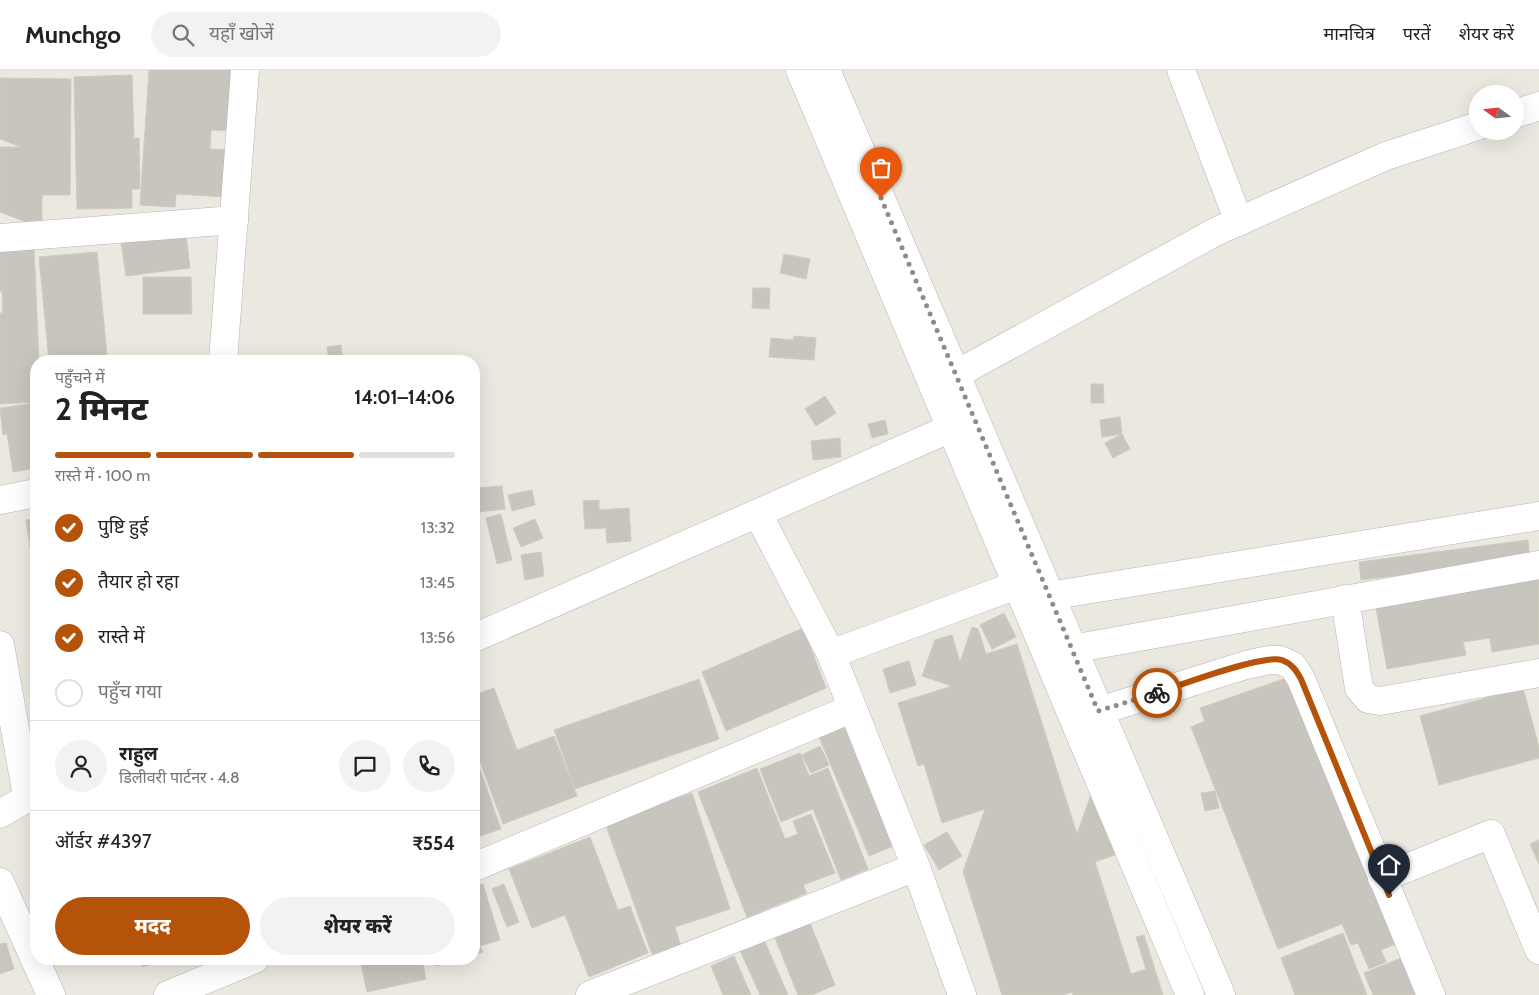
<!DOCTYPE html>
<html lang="hi">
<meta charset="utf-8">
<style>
:root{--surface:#fff;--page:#f2f2f2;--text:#222;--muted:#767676;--line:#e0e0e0;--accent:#b45309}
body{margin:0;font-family:Cabin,"Noto Sans Devanagari",sans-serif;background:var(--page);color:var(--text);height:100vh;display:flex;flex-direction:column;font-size:19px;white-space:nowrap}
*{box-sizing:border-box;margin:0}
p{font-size:16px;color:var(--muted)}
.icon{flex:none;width:28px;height:28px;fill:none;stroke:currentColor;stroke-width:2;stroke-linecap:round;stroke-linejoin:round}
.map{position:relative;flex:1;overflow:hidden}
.drawer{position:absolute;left:30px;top:285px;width:450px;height:610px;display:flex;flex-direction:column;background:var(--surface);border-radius:20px;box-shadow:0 5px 20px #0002}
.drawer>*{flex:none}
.needle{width:32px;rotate:285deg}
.fabs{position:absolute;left:1469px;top:15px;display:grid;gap:10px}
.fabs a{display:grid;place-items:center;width:55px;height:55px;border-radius:50%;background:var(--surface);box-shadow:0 5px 20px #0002;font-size:25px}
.pin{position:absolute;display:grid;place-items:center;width:42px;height:42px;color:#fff;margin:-51px -21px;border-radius:50% 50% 50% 0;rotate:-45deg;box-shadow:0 0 5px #0007}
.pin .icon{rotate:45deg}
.courier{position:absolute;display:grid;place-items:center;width:50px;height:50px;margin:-25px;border:4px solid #b45309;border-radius:50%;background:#fff;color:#222;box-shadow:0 1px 6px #0007}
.headline em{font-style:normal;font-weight:800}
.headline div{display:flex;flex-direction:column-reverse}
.headline{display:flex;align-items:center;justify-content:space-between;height:85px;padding:0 25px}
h1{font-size:32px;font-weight:800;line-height:38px}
.bar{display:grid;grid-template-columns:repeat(4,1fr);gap:8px 5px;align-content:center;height:60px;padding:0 25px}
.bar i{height:6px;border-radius:4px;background:var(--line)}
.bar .on{background:var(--accent)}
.bar p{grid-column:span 4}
.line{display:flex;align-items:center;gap:12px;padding:0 25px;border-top:1px solid var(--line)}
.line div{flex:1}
.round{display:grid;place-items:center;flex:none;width:52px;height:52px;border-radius:26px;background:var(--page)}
ol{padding:0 25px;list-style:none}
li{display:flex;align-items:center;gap:15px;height:55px}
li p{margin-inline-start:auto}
li .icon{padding:5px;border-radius:50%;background:var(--accent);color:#fff;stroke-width:4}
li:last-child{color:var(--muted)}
li i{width:28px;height:28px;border:2px solid var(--line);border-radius:50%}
.action{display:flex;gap:10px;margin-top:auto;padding:10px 25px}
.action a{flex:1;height:58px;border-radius:30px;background:var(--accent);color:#fff;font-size:20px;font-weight:800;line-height:58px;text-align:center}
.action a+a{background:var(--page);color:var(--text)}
header{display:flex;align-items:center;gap:30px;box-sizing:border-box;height:70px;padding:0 25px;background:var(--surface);border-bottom:1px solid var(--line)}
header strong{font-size:24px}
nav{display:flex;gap:28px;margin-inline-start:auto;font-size:18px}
.search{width:350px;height:45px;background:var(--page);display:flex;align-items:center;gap:12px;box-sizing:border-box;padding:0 18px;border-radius:28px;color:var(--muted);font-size:19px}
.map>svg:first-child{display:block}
.building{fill:#c8c5be;stroke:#d0cabe}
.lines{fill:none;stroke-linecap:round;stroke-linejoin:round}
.minor-casing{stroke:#b2b6ba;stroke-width:29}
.minor{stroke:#fff;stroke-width:28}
.done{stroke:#8b8d8c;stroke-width:5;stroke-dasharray:0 9}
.route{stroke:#b45309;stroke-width:6}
</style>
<header>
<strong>Munchgo</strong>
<div class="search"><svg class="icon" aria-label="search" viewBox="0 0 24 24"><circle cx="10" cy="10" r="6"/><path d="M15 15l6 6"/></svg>यहाँ खोजें</div>
<nav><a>मानचित्र</a><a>परतें</a><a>शेयर करें</a></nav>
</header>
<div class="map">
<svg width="1539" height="925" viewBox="0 0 1539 925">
<rect width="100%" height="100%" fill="#ebe8df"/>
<g class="building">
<polygon points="149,0 240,0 235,61 211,60 210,79 229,80 225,127 176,124 175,137 140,135"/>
<polygon points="132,5 134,69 139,68 140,119 132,119 132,138 77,139 74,7"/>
<polygon points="0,8 71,9 70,125 42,125 42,158 0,142 0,77 21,77 0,69"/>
<polygon points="186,164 190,198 126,206 121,172"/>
<polygon points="34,178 39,291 36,291 36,332 0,334 0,243 3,243 2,221 0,221 0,180"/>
<polygon points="97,182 107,286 49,291 39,187"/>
<polygon points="784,184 810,189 806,209 780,203"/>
<polygon points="143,207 191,207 192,244 143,244"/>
<polygon points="753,218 770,218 769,239 752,238"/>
<polygon points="794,266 816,268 814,290 769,287 771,268 793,270"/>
<polygon points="341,275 343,291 329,291 327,277"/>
<polygon points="109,286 109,291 80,291"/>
<polygon points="1091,314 1103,314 1104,333 1091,333"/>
<polygon points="825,326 836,343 816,356 805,339"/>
<polygon points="36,333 36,398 13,402 7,364 3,365 0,338"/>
<polygon points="1120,347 1122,364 1102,367 1100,350"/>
<polygon points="885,350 888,364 872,368 868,354"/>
<polygon points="1122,364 1130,379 1113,388 1105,373"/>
<polygon points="840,368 841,387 813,390 811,371"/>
<polygon points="502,416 505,439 478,442 476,418"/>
<polygon points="532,420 535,435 512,441 508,425"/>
<polygon points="599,430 599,440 629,438 631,471 607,473 606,458 585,459 583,431"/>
<polygon points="501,444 512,490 497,494 486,448"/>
<polygon points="36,449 36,476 30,477 26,450"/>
<polygon points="535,449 543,468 521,477 513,458"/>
<polygon points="1528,470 1530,489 1361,510 1359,492"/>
<polygon points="541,482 544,506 525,510 521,485"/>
<polygon points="1539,508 1539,574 1492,582 1490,568 1463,572 1466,585 1387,599 1376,538"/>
<polygon points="1004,543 1016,567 992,579 980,555"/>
<polygon points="972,557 978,559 986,584 1017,574 1077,764 1094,716 1117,784 1095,792 1131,904 1146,899 1136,867 1144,865 1163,925 1073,925 1072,922 1064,925 1002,925 963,802 985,739 942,753 924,694 918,696 898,633 952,616 922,606 935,570 952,565 960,592"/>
<polygon points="803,558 826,618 726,661 702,602"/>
<polygon points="909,591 916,615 890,623 883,599"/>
<polygon points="1292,606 1403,871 1381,880 1386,892 1369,899 1358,873 1351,875 1342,854 1278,879 1191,657 1205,651 1200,638"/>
<polygon points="699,609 719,669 575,719 554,660"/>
<polygon points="494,618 517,680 554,666 577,726 503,754 474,675 474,625"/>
<polygon points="1523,618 1539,677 1539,688 1439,715 1420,646"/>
<polygon points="848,654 898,774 869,786 819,667"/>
<polygon points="820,676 829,695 811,703 802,685"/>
<polygon points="474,682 501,759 474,768"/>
<polygon points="800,683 809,706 828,698 868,799 841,810 813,739 781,752 760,699"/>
<polygon points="757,698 785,769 798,764 793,751 811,744 835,803 803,815 807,823 747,847 698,722"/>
<polygon points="1215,721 1219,738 1205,741 1201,723"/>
<polygon points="692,723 730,839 675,857 681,877 652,884 605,753"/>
<polygon points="947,762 962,786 939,800 924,775"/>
<polygon points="590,767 618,840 630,836 648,883 589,907 565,845 532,858 509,799"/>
<polygon points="1539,770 1539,794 1530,774"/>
<polygon points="483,814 500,870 480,876 483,882 474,885 474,816"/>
<polygon points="504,814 519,852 507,857 492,819"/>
<polygon points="810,853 835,915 812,925 798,925 775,868"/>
<polygon points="1343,863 1367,925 1295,925 1281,888"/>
<polygon points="763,867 788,925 760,925 739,878"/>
<polygon points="6,873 14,899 0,904 0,874"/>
<polygon points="1411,884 1427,925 1373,925 1364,903"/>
<polygon points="734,886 751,925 723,925 711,896"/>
<polygon points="139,889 163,889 143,897"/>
<polygon points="360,889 422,889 426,909 367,922"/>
<polygon points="434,889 461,889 436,896"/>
</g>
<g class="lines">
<g class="minor-casing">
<g id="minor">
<polyline points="800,0 1190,925"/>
<polyline points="826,0 1221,925"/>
<polyline points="1181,0 1239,152"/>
<polyline points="1515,44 1539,36"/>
<polyline points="0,168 234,150"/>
<polyline points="223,291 245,0"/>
<polyline points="955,305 1217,161 1386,86 1478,56"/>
<polyline points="0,430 36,423"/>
<polyline points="758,444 831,584 916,797 962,925"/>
<polyline points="1049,526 1539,446"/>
<polyline points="1345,529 1359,618 1368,629 1380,631 1539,603"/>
<polyline points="474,568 967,351"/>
<polyline points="0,575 27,726"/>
<polyline points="1072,579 1539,495"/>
<polyline points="831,584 1017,515"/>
<polyline points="1099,641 1246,595 1269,590 1280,590 1293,596 1301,609 1431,925"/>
<polyline points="0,744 36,723"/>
<polyline points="474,797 851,639"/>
<polyline points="1382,808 1491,764 1539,880"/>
<polyline points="0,812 51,925"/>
<polyline points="168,925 255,889"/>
<polyline points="590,925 916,797"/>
</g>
</g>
<use href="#minor" class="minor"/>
</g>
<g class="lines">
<polyline class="done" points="881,128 1098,641 1157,623"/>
<path class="route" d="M1157 623C1180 615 1262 584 1282 590 1292 594 1296 600 1301 609L1389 825"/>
</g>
</svg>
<div class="fabs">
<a><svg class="needle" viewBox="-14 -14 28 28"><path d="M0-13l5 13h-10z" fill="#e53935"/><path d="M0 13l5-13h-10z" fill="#767676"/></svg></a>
</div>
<div class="pin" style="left:881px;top:128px;background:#ea580c"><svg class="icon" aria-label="bag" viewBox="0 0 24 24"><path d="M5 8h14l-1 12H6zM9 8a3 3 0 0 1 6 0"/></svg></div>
<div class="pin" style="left:1389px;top:825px;background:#1f2937"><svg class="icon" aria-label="home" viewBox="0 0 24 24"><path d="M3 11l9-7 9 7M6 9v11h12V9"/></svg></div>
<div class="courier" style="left:1157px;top:623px"><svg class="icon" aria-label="bike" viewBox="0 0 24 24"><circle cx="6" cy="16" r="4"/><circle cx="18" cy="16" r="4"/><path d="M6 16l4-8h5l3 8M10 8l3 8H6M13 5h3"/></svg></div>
<section class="drawer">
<div class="headline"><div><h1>2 मिनट</h1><p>पहुँचने में</p></div><em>14:01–14:06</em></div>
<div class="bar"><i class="on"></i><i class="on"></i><i class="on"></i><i></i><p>रास्ते में · 100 m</p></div>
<ol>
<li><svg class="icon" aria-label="check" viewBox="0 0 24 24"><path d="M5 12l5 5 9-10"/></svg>पुष्टि हुई<p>13:32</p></li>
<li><svg class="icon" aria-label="check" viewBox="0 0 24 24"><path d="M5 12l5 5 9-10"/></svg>तैयार हो रहा<p>13:45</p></li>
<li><svg class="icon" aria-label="check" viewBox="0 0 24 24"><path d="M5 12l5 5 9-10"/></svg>रास्ते में<p>13:56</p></li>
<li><i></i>पहुँच गया</li>
</ol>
<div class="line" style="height:90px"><a class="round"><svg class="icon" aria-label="person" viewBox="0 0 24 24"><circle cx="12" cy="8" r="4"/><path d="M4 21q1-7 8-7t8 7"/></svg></a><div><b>राहुल</b><p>डिलीवरी पार्टनर · 4.8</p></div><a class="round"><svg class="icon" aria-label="chat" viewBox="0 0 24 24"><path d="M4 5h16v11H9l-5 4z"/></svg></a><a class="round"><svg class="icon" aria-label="phone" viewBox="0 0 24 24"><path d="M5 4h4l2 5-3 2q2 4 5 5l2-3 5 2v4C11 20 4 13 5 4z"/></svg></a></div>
<div class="line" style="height:65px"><div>ऑर्डर #4397</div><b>₹554</b></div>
<div class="action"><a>मदद</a><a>शेयर करें</a></div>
</section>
</div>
